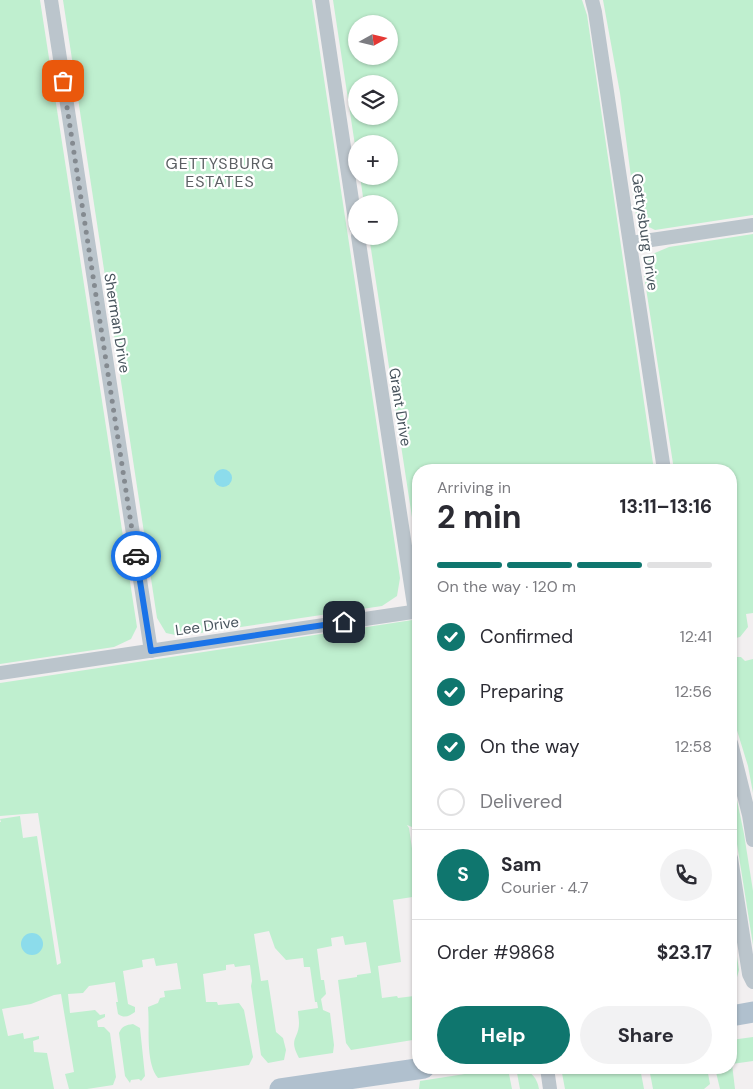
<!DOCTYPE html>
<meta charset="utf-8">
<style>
:root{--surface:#fff;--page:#f2f2f3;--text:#2b2b33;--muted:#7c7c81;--line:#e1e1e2;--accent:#0f766e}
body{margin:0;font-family:"DM Sans",sans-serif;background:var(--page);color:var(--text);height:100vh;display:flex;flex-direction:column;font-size:19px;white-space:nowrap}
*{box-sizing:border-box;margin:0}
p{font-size:16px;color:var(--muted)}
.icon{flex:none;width:28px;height:28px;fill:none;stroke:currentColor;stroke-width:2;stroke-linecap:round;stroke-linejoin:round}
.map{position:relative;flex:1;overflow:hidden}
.side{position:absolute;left:412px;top:464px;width:325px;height:610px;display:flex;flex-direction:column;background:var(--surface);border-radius:20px;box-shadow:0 1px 4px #0004}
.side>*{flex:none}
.needle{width:32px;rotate:82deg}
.controls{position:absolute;left:348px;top:15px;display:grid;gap:10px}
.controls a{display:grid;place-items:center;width:50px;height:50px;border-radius:50%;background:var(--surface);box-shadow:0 1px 4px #0004;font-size:25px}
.pin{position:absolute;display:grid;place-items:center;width:42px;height:42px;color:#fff;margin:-21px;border-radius:10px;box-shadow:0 2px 8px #0006}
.courier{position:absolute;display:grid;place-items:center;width:50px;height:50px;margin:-25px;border:4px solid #1a73e8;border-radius:50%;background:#fff;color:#222;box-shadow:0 1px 6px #0007}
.headline em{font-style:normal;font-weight:700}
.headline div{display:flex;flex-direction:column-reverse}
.headline{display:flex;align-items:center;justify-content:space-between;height:85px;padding:0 25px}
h1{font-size:32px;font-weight:700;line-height:38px}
.bar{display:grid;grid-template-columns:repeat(4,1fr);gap:8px 5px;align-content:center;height:60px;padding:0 25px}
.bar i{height:6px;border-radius:4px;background:var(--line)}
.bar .on{background:var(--accent)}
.bar p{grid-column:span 4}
.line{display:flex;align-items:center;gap:12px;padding:0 25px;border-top:1px solid var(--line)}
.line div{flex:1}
.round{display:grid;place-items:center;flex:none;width:52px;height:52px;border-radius:26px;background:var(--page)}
ol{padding:0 25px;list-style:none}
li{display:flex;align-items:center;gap:15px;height:55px}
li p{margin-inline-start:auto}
li .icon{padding:5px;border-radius:50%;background:var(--accent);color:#fff;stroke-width:4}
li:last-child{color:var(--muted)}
li i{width:28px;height:28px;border:2px solid var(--line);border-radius:50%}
.action{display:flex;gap:10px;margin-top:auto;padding:10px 25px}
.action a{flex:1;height:58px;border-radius:30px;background:var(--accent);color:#fff;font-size:20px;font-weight:700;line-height:58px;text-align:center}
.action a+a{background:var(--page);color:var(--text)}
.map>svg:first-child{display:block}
.green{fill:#bfefcf;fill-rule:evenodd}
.water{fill:#8cdceb}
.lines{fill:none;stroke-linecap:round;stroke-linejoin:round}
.minor{stroke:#bbc5cc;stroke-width:14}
.primary{stroke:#b0c0ce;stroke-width:21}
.done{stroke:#848a90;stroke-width:5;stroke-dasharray:0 9}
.route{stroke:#1a73e8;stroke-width:6}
.labels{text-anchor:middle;stroke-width:4.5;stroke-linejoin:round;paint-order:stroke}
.street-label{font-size:15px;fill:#48545d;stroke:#fff}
.neighbourhood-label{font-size:16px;letter-spacing:1px;fill:#5c6064;stroke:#fff}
</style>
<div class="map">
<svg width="753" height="1089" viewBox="0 0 753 1089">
<rect width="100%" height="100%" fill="#f2eff0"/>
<g class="green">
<polygon points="0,0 40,0 137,627 131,639 114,647 0,664"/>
<polygon points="63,0 312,0 400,578 397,596 382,606 180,636 166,633 157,618"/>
<path d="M333 0H582L587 15 654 470H419V563L369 236H389V204H364L360 176H389V144H356V152ZM356 24H389V56H356ZM356 84H389V116H356Z"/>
<polygon points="603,0 753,0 753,215 655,230 643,224 636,215 620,93"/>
<polygon points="753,234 753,613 746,614 748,627 740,637 731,639 731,470 674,470 644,275 650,255 669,247"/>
<path d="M419 619V872L412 827 407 825 409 828 419 896 393 900 401 962 378 966 382 998 397 996 398 998 414 996V994L419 993V1039L351 1050 346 1043 338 980 357 977V975L371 973 366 942 345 945 343 936 331 938 332 946 317 949 321 980H324L326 994 321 999 323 1010 330 1013 334 1045 333 1053 299 1058C288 1038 299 1039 299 1023 299 1019 298 1014 298 1011L318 1008 317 1002H315L310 967H304L303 958 286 960 275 948 269 931 254 934 261 981 268 980 276 1032 283 1038 286 1050 284 1060 268 1063 261 1055 251 986 252 981 250 965 235 967 234 964 226 965V970L203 974 206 1002H217L218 1005 239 1003 244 1010 253 1057 249 1065 158 1078C145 1062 150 1028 148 1007L158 1003 160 998 165 997 164 991 181 989 177 963 156 966 154 958 142 960 143 967 123 971 128 1004 135 1007V1012C129 1016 125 1019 118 1014L116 1002H118L115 982 89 986 83 993 68 994 70 1013 95 1010 100 1015 105 1014V1017L97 1021 98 1027H104L110 1033 116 1077 113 1085 87 1089H69L65 1074 74 1072 61 994 54 995 31 1004 2 1009 8 1036 23 1033 24 1039 39 1036V1039L33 1041 34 1052 47 1053 54 1089H0V822H1L0 819 20 816 23 838 37 836 57 965 61 963 38 813 0 816V683Z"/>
<polygon points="731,657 741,657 745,661 753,659 753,793 748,766 731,711"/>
<polygon points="731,771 744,834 753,891 753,945 731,806"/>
<polygon points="731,917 739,970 736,981 731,984"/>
<path d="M133 1024 140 1028 145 1076 141 1081 139 1079 131 1080 130 1083 125 1076 119 1033C122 1026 126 1025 133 1024Z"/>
<polygon points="753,1037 753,1061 732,1064 735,1089 720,1089 715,1068 731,1068 731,1040"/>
<polygon points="503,1068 509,1074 512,1089 419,1089 420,1081"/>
<path d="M521 1068C532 1072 537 1078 539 1089H520L517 1073Z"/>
<polygon points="565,1068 640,1068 644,1089 565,1089 562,1073"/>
<polygon points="649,1068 707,1068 710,1084 704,1089 653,1089"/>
</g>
<g class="water">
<circle cx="223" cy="478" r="9"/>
<circle cx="32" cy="944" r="11"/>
</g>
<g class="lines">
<g class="minor">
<polyline points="51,0 151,651"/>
<polyline points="322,0 356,227"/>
<polyline points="592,0 595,12 664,470"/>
<polyline points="358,236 415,612"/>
<polyline points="631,243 753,225"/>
<polyline points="0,673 419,611"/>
<polyline points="731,743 749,815 753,840"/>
<polyline points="731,858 749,974 753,982"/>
<polyline points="547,1068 550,1089"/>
</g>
<g class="primary">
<polyline points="731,1016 753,1012"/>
<polyline points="280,1089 424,1068"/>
</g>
</g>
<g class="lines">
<polyline class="done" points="63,81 136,556"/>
<polyline class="route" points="136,556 151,651 344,622"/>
</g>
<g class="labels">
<g class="street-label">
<text transform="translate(645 232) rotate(82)" y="5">Gettysburg Drive</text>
<text transform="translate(117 323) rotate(81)" y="5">Sherman Drive</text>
<text transform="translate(400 407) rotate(81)" y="5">Grant Drive</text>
<text transform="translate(207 626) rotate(-8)" y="5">Lee Drive</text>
</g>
<g class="neighbourhood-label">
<text x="220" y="169">GETTYSBURG<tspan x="220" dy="18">ESTATES</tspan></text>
</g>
</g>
</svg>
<div class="controls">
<a><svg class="needle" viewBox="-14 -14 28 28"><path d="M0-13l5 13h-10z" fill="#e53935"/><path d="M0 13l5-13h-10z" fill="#7c7c81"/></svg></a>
<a><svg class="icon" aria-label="layers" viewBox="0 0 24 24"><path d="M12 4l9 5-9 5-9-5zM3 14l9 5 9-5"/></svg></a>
<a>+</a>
<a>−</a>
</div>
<div class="pin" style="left:63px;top:81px;background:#ea580c"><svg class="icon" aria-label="bag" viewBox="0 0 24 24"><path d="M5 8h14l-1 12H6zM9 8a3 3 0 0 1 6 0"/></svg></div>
<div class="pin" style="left:344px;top:622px;background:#1f2937"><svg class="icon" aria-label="home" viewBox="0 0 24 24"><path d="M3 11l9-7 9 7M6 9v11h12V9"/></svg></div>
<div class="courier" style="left:136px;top:556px"><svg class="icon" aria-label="car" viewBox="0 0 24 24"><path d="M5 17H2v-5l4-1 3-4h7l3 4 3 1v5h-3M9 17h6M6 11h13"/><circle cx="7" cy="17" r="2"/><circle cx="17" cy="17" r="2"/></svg></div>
<section class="side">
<div class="headline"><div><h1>2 min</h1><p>Arriving in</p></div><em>13:11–13:16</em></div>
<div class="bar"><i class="on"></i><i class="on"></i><i class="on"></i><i></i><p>On the way · 120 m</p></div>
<ol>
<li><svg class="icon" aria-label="check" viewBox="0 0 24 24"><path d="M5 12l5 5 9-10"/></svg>Confirmed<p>12:41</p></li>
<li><svg class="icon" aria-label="check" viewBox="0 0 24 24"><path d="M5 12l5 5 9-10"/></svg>Preparing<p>12:56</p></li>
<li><svg class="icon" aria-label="check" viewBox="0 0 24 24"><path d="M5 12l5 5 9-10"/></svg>On the way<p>12:58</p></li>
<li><i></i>Delivered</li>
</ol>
<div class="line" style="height:90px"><b class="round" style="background:var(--accent);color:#fff">S</b><div><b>Sam</b><p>Courier · 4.7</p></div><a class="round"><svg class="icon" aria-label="phone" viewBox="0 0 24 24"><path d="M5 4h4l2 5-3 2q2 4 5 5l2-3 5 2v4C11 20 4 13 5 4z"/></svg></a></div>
<div class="line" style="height:65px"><div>Order #9868</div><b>$23.17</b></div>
<div class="action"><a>Help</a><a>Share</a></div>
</section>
</div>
